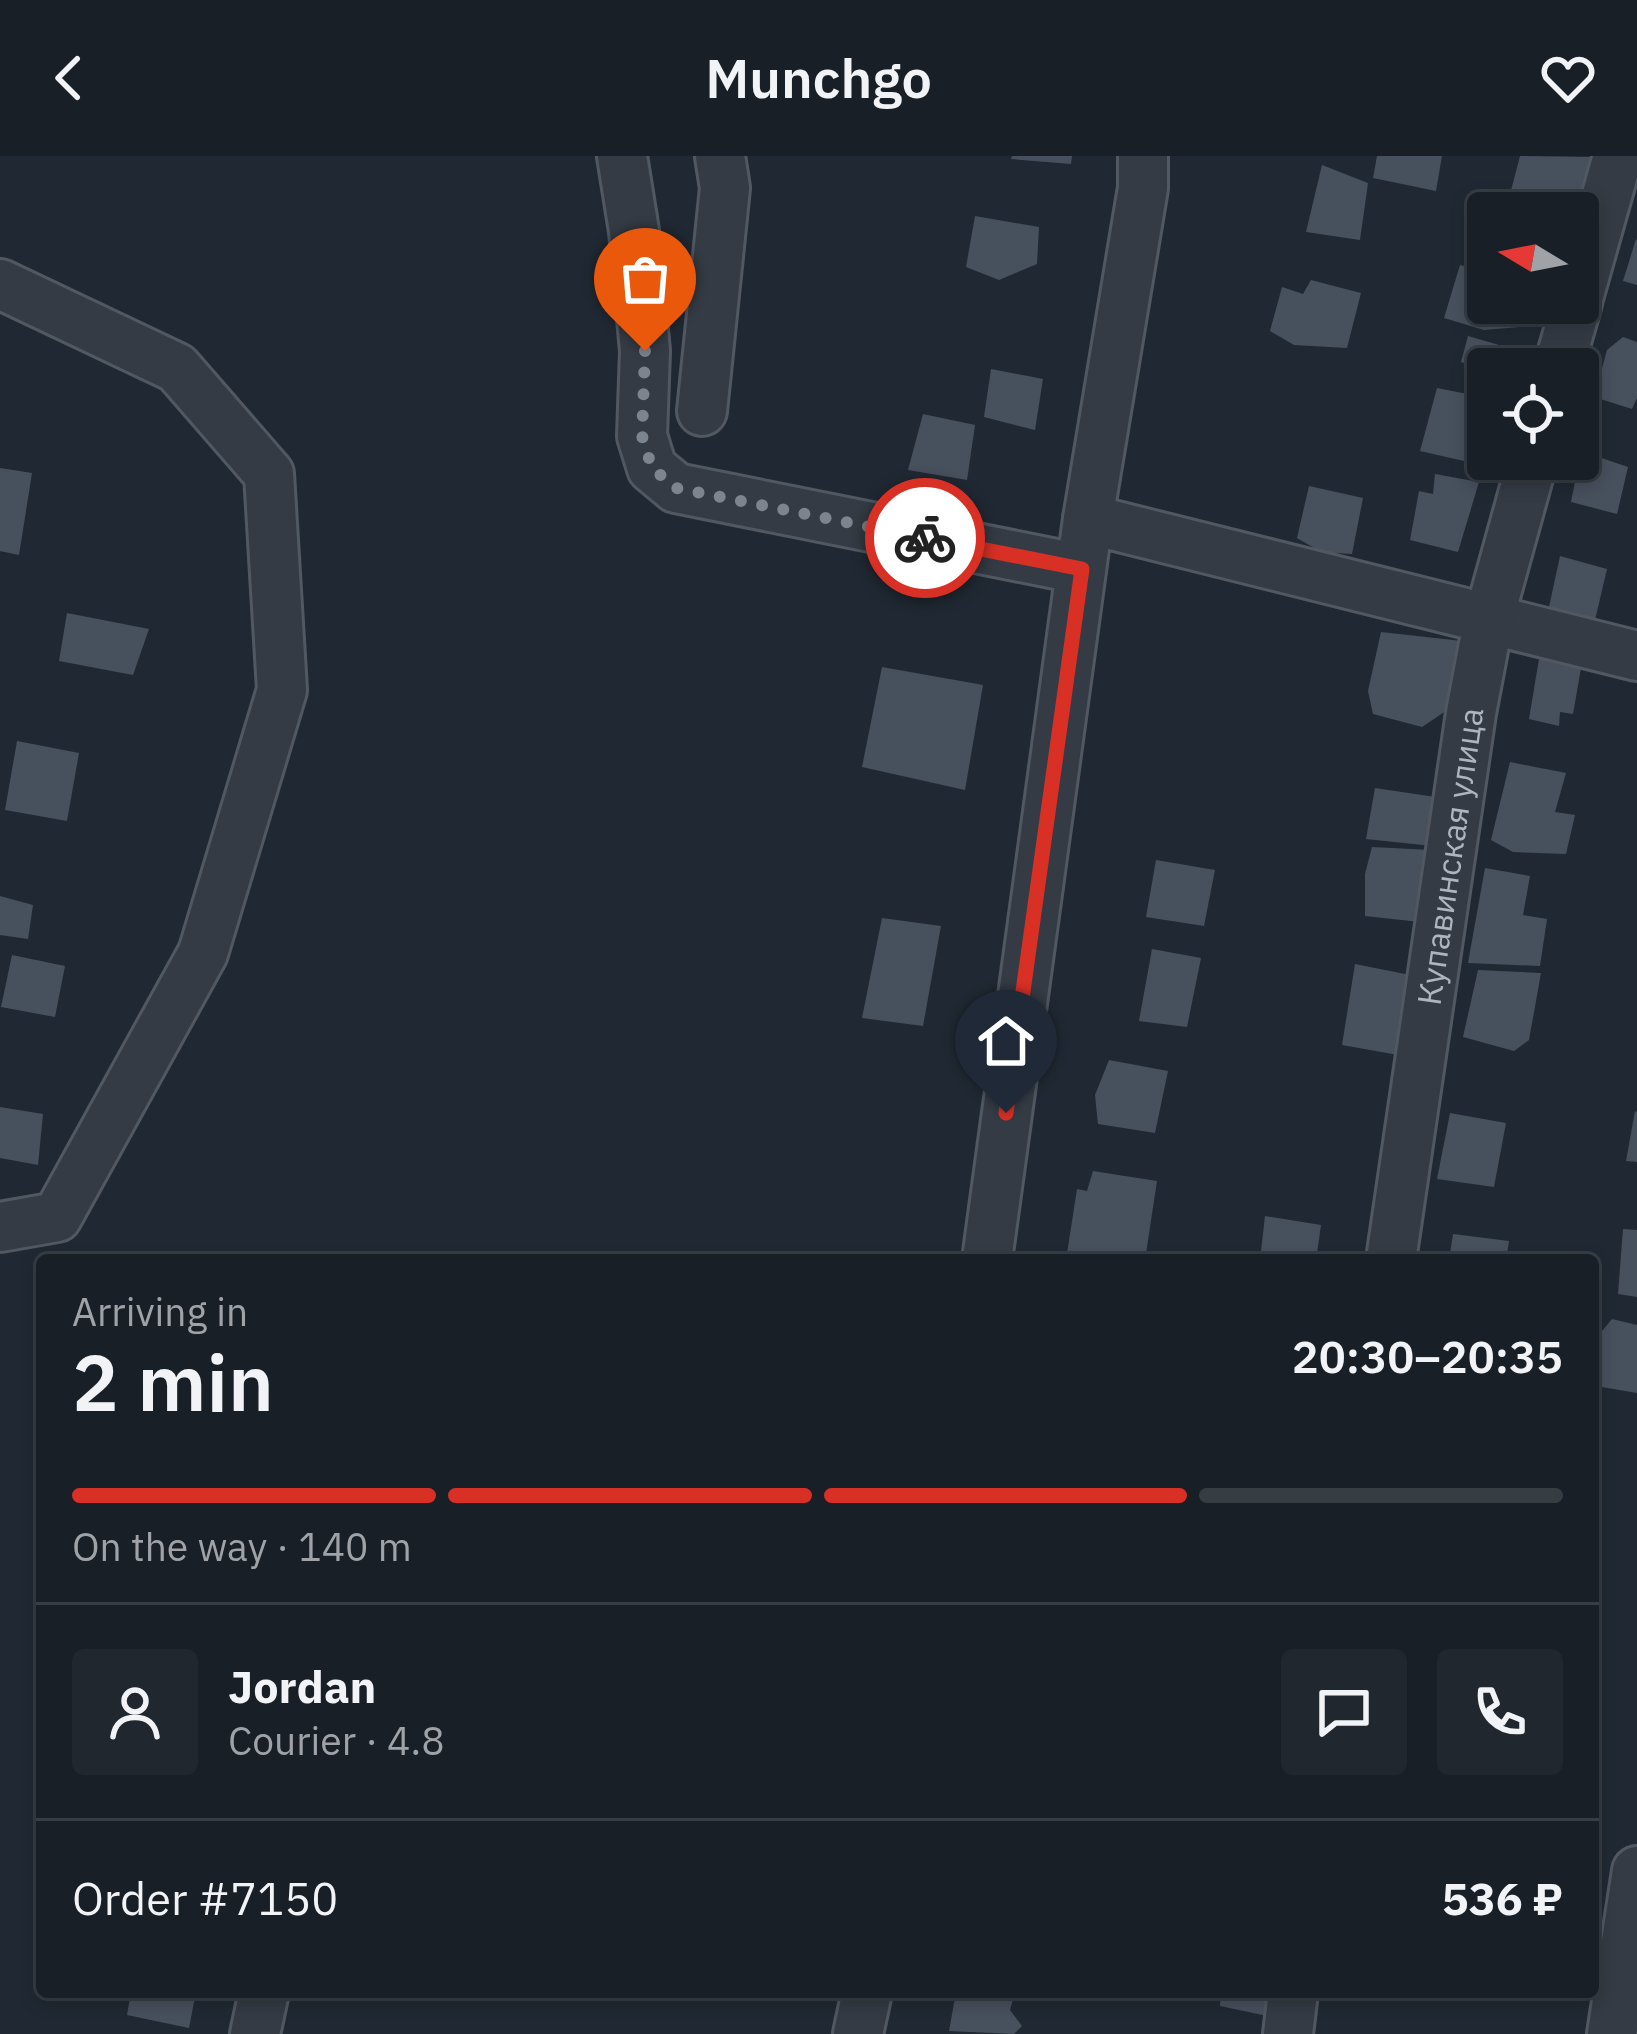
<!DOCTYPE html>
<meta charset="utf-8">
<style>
:root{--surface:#181f26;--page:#21272e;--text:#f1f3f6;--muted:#9fa2a7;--line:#363d43;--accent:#d93025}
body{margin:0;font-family:"IBM Plex Sans",sans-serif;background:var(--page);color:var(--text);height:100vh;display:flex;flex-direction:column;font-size:45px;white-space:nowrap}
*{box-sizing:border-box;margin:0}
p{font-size:39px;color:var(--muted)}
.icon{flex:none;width:66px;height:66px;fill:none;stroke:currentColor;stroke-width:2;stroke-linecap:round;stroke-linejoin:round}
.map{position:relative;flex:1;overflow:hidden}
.details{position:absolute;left:36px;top:1098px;width:1563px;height:744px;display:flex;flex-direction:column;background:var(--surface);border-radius:12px;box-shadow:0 6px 18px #0003,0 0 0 3px var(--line)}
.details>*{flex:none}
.needle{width:78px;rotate:280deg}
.tools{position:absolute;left:1467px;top:36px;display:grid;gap:24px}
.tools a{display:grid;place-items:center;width:132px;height:132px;border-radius:12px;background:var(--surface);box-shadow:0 6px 18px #0003,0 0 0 3px var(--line);font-size:60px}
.pin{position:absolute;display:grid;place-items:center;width:102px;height:102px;color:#fff;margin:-123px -51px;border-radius:50% 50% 50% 0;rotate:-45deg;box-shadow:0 0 12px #0007}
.pin .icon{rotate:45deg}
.courier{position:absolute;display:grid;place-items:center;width:120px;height:120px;margin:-60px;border:9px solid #d93025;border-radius:50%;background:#fff;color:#222;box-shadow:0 3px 15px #0007}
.head em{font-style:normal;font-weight:600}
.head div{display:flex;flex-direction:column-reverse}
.head{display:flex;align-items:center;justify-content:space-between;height:204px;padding:0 36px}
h1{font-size:78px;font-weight:600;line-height:90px}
.bar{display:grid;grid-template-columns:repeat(4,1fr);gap:18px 12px;align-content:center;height:144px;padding:0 36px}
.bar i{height:15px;border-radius:9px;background:var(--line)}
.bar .active{background:var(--accent)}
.bar p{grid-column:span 4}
.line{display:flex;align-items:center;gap:30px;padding:0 36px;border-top:3px solid var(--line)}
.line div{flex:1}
.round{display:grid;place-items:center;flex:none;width:126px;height:126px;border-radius:12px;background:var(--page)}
header{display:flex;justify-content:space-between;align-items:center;height:156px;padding:0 36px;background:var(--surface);font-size:54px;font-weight:600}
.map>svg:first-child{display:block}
.building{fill:#47505d}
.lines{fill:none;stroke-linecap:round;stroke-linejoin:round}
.minor-casing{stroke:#515862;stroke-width:54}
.minor{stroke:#343b44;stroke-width:48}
.done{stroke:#7c848f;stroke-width:12;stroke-dasharray:0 21.6}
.route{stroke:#d93025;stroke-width:15}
.labels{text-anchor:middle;stroke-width:9;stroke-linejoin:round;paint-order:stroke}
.street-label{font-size:33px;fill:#aeb5c1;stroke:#192029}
</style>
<header><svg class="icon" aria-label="back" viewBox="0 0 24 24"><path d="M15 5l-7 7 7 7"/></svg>Munchgo<svg class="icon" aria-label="heart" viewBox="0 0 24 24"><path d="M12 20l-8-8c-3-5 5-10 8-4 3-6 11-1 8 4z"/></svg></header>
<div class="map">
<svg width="1637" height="1878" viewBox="0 0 1637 1878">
<rect width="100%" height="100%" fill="#202933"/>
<g class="building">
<polygon points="1012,0 1072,0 1071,8 1011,3"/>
<polygon points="1377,0 1442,0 1436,35 1373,22"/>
<polygon points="1520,0 1592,1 1573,57 1547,57 1508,46"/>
<polygon points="1322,9 1368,27 1360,84 1306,76"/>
<polygon points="975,60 1039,71 1037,108 999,124 966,111"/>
<polygon points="1636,83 1637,84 1637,129 1623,125"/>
<polygon points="1460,109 1488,116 1488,147 1527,147 1520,171 1484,174 1444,162"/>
<polygon points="1311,124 1361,137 1347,192 1294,189 1270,175 1282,131 1303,138"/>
<polygon points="1468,180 1506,191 1500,213 1488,215 1461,206"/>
<polygon points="1623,181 1637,186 1637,242 1632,253 1594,241 1607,194"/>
<polygon points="991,213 1043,223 1035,274 984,261"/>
<polygon points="1437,232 1488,242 1486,310 1420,295"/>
<polygon points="923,258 975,269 967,324 908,314"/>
<polygon points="1581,295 1628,311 1617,358 1571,346"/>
<polygon points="0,312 32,317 19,399 0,395"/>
<polygon points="1435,318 1479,326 1458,396 1410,384 1419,335 1433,338"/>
<polygon points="1309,330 1363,342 1352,398 1321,396 1297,382"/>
<polygon points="1560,400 1607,413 1595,464 1549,451"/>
<polygon points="67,457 149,473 133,519 59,505"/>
<polygon points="1381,476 1471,486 1459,546 1422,571 1373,558 1368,535"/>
<polygon points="1539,503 1581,512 1573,558 1560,556 1559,570 1529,563"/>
<polygon points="882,511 983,529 965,634 862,611"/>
<polygon points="17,585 79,597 67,665 5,654"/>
<polygon points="1510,606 1566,617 1555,656 1575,659 1566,698 1513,696 1491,684"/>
<polygon points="1375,632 1442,642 1432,690 1366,683"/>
<polygon points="1372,691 1430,694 1420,766 1365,760 1365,718"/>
<polygon points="1156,704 1215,714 1204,770 1146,761"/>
<polygon points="1485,712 1530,720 1523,759 1547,763 1540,810 1468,807"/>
<polygon points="0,740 33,749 28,783 0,779"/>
<polygon points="882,762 941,770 923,870 862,862"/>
<polygon points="1152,793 1201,802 1187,871 1139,865"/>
<polygon points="12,799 65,810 55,861 1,851"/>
<polygon points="1355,808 1415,820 1398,899 1342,889"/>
<polygon points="1478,814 1541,817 1529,884 1514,895 1463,881"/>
<polygon points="1109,904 1168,915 1155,977 1098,968 1095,939"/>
<polygon points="0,951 43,958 38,1009 0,1002"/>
<polygon points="1635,955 1637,956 1637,1006 1626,1005"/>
<polygon points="1450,957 1506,967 1494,1031 1437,1023"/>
<polygon points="1093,1015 1157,1025 1145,1104 1066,1104 1077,1033 1087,1035"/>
<polygon points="1265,1060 1321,1069 1316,1104 1260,1104"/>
<polygon points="1623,1073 1637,1074 1637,1141 1618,1138"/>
<polygon points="1453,1078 1509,1085 1506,1104 1449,1104"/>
<polygon points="1612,1163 1637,1169 1637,1237 1596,1230 1602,1175"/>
<polygon points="131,1836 196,1836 189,1872 127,1859"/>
<polygon points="956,1836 1015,1836 1010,1854 1022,1870 1014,1878 949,1875"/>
<polygon points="1221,1836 1275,1836 1272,1861 1220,1850"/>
</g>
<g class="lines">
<g class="minor-casing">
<g id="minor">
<polyline points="622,0 634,75 645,195 642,280 652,312 676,332 1081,413"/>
<polyline points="0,128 177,212 269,318 282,534 203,797 57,1061 0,1071"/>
<polyline points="1578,142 1618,0"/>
<polyline points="1558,213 1577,147"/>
<polyline points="702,255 725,32 720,0"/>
<polyline points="1088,363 1637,500"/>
<polyline points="987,1104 1088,363 1143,32 1143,0"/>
<path id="s1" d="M1391 1104 1471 557 1489 462 1533 303"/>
<polyline points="255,1878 264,1836"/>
<polyline points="858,1878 867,1836"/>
<polyline points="1288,1878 1293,1836"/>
<polyline points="1612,1878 1637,1715"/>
</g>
</g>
<use href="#minor" class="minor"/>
</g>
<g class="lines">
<polyline class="done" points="645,195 642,280 652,312 676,332 925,382"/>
<polyline class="route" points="925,382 1082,413 1006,957"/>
</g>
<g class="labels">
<g class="street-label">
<text dy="12" stroke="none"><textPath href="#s1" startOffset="408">Купавинская улица</textPath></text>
</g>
</g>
</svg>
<div class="tools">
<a><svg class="needle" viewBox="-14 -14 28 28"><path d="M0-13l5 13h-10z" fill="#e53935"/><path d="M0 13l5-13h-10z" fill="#9fa2a7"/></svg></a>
<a><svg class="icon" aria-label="locate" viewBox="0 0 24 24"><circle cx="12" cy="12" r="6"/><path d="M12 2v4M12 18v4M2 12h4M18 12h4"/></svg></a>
</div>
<div class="pin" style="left:645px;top:195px;background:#ea580c"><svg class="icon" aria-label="bag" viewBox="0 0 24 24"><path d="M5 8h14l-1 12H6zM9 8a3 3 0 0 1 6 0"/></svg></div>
<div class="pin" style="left:1006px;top:957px;background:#1f2937"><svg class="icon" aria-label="home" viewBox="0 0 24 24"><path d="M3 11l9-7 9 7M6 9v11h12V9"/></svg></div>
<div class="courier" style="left:925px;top:382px"><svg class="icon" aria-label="bike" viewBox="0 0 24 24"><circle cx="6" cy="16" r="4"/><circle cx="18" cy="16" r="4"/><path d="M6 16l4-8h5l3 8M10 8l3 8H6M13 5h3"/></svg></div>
<section class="details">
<div class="head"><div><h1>2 min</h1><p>Arriving in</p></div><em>20:30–20:35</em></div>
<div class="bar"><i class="active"></i><i class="active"></i><i class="active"></i><i></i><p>On the way · 140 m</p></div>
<div class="line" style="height:216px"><a class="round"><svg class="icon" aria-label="person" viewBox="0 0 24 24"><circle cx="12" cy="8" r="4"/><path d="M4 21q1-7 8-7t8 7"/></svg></a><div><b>Jordan</b><p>Courier · 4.8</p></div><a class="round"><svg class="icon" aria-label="chat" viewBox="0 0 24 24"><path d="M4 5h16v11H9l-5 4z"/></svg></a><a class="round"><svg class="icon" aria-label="phone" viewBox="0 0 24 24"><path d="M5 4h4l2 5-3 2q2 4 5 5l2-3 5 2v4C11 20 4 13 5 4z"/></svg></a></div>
<div class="line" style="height:156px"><div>Order #7150</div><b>536 ₽</b></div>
</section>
</div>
